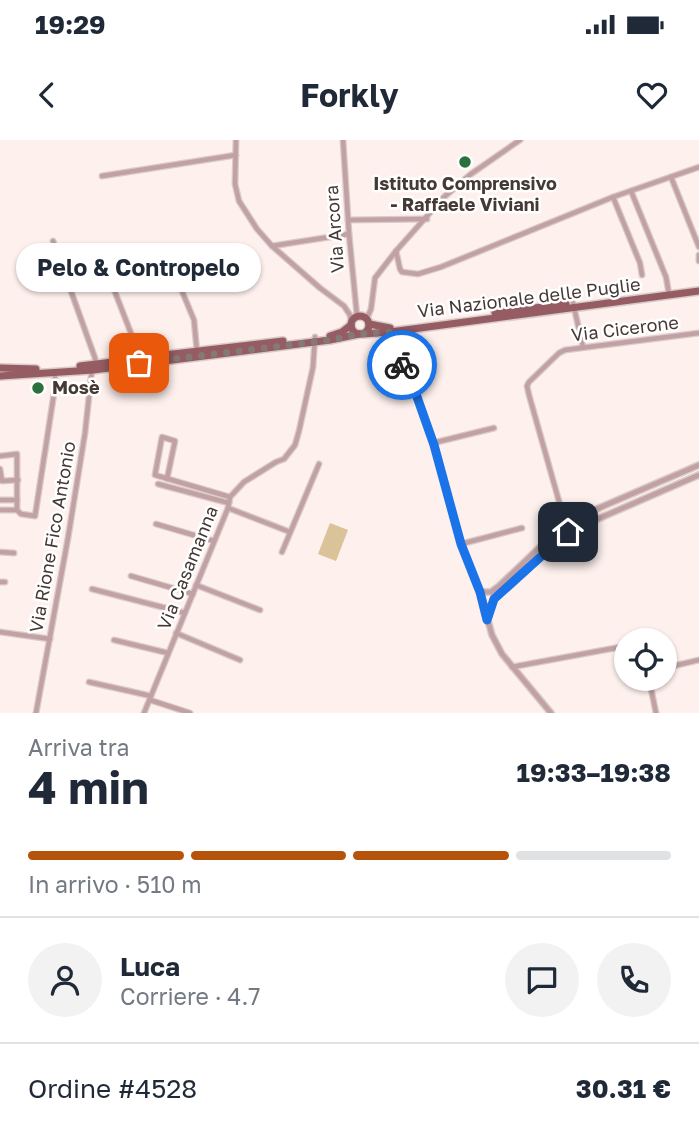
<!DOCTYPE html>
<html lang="it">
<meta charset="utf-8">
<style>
:root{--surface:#fff;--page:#f2f2f3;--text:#1f2937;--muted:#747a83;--line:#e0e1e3;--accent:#b45309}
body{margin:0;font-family:"Golos Text",sans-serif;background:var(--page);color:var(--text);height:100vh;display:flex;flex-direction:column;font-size:26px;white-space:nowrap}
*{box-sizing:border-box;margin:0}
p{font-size:23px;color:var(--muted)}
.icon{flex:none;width:38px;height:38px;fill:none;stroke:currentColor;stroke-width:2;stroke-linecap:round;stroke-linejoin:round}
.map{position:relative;height:573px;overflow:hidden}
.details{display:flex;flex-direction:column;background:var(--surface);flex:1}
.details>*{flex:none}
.fabs{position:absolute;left:614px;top:488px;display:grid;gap:14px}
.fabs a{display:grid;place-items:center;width:63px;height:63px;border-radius:50%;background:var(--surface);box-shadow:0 2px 5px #0004;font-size:35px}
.pin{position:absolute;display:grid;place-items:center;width:60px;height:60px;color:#fff;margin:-30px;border-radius:14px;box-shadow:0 4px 10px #0006}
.courier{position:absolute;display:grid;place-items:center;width:70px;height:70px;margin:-35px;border:5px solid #1a73e8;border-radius:50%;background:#fff;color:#222;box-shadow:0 2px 9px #0007}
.bubble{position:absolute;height:49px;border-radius:24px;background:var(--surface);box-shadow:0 2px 5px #0004;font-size:23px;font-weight:700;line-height:49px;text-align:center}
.head em{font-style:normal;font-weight:700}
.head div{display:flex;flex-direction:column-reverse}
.head{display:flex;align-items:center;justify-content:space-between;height:119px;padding:0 28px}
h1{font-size:46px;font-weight:700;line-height:52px}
.bar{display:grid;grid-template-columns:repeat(4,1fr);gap:10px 7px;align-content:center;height:84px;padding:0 28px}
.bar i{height:9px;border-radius:5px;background:var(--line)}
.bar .on{background:var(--accent)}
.bar p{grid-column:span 4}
.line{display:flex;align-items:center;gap:18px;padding:0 28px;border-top:2px solid var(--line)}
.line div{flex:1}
.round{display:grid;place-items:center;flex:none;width:74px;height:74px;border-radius:37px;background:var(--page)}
.status{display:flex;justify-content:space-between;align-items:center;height:49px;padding:0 35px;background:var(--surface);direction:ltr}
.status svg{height:19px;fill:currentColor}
header{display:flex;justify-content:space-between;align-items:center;height:91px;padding:0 28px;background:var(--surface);font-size:32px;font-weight:700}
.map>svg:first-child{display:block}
.green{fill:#dac299}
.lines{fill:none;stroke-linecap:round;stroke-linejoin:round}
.minor-casing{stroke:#d8cbc8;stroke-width:7}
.tertiary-casing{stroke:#d8cbc8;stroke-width:8}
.primary-casing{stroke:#d8cbc8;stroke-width:10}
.minor{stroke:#c2a1a4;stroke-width:4.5}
.tertiary{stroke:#c2a1a4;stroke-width:5}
.primary{stroke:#955c63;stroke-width:7}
.done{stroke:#857976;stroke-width:7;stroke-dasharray:0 12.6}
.route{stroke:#1a73e8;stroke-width:9}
.poi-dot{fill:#2b713d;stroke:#fff;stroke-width:2.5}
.labels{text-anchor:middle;stroke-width:5;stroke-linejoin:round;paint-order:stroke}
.poi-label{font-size:18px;font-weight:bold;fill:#453936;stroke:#fff}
.street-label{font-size:18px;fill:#453936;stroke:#fff}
</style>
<div class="status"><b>19:29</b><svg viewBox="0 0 49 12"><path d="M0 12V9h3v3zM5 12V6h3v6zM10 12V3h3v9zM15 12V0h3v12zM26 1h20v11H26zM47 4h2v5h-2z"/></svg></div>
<header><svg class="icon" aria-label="back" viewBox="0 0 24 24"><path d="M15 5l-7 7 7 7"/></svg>Forkly<svg class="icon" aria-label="heart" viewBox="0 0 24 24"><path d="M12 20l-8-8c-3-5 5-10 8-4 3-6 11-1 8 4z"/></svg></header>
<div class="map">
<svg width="699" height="573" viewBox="0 0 699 573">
<rect width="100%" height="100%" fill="#fdf0ed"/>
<polygon class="green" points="330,383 348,390 336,421 318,414"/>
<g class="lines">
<g class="minor-casing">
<g id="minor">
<polyline points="236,0 235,44 239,61 257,89 272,106 320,148 344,166 350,175 351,183"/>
<polyline points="343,0 349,94 357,176"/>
<polyline points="102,36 236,15"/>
<polyline points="671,37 699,107"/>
<polyline points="631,51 666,137 669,154"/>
<polyline points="613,57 640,123 642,135"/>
<polyline points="348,80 427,79"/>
<polyline points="53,101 95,218 96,225"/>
<polyline points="272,106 349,94"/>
<polyline points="396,111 400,129 402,132 418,134 441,127 613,57 699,27"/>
<polyline points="699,115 699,121"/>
<polyline points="101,116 141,219"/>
<polyline points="169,120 194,180 197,212"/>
<polyline points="573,163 583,207"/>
<polyline points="367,178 371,169 375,138 396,111 444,57 471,34 520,0"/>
<polyline points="390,193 399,220 416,254 434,305 461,404 480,452"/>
<polyline points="433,303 494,288"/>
<polyline points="0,316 17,314 17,360"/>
<polyline points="0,329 2,341 18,340"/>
<polyline points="167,339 175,301 162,297 155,335 230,357"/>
<polyline points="158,344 229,363"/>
<polyline points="0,360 17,360 17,370 21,374 35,376 55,247 55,233"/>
<polyline points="228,368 290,392"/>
<polyline points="0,370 17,370"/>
<polyline points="564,379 529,255 527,246 529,242 559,213 565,210 699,193"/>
<polyline points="156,384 214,401"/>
<polyline points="461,404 522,388"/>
<polyline points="0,412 14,413"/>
<polyline points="282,412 319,324"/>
<polyline points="131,436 193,454"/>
<polyline points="0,442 5,442"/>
<polyline points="196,445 260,470"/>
<polyline points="92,449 185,473"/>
<polyline points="0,492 50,499"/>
<polyline points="176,493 240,520"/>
<polyline points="114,500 168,513"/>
<polyline points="512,527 626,506"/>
<polyline points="665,528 699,520"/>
<polyline points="649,539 656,573"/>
<polyline points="89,542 151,556"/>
<polyline points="150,560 190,573"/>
<polyline points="36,573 68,398 85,293 92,229"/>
<polyline points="144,573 228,368 230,357 244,342 276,322 284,319 295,305 299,291 313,227 315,197"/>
</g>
</g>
<g class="tertiary-casing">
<g id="tertiary">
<circle cx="567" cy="385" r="7"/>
<polyline points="571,380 699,325"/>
<polyline points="570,391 699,335"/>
<polyline points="488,477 494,459 568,392"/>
<polyline points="551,573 502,514 492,495 480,452 491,452 499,446 560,388"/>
</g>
</g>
<g class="primary-casing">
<g id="primary">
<polyline points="495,173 566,164"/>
<circle cx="360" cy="185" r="9"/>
<polyline points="369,184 390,188"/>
<polyline points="363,194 390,192 699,151"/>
<polyline points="330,196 342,192 351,185"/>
<polyline points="139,218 283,201"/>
<polyline points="80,226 113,222"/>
<polyline points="0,228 36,229"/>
<polyline points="0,236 93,230 330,200 359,194"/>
</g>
</g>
<use href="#minor" class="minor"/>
<use href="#tertiary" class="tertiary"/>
<use href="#primary" class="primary"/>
</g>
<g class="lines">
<polyline class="done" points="139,223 330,200 359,194 390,192 402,225"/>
<polyline class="route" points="402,225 416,254 434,305 461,404 480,452 487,480 494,459 568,392"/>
</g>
<g class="poi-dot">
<circle cx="465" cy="22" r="7"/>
<circle cx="38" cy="248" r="7"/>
</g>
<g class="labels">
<g class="poi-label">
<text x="465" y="50">Istituto Comprensivo<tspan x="465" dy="21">- Raffaele Viviani</tspan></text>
<text x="52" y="254" text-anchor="start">Mosè</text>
</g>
<g class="street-label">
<text transform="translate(335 89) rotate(-94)" y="6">Via Arcora</text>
<text transform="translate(529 158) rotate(-7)" y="6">Via Nazionale delle Puglie</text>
<text transform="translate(625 189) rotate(-7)" y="6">Via Cicerone</text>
<text transform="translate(53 397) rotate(-80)" y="6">Via Rione Fico Antonio</text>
<text transform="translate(188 428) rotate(-68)" y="6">Via Casamanna</text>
</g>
</g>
</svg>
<div class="fabs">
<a><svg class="icon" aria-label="locate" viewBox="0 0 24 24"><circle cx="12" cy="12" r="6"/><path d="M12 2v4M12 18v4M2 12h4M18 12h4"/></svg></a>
</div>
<div class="pin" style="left:139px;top:223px;background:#ea580c"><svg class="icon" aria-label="bag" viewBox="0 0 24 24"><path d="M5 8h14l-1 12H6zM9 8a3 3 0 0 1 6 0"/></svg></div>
<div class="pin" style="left:568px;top:392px;background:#1f2937"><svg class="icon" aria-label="home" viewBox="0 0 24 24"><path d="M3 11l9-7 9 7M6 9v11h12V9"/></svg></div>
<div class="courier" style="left:402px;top:225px"><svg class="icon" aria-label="bike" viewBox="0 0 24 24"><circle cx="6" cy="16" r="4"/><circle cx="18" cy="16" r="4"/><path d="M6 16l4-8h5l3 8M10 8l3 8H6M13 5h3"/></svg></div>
<div class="bubble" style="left:16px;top:103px;width:245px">Pelo &amp; Contropelo</div>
</div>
<section class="details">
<div class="head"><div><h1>4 min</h1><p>Arriva tra</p></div><em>19:33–19:38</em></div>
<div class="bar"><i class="on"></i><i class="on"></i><i class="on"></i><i></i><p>In arrivo · 510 m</p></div>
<div class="line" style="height:126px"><a class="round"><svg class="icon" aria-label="person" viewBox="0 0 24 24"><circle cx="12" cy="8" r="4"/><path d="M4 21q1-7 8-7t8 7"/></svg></a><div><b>Luca</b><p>Corriere · 4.7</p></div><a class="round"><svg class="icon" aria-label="chat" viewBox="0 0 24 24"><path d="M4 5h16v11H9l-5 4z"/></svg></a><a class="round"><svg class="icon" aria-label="phone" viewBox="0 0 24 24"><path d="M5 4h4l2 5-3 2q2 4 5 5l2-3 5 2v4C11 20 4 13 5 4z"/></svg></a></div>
<div class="line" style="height:91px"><div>Ordine #4528</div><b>30.31 €</b></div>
</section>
